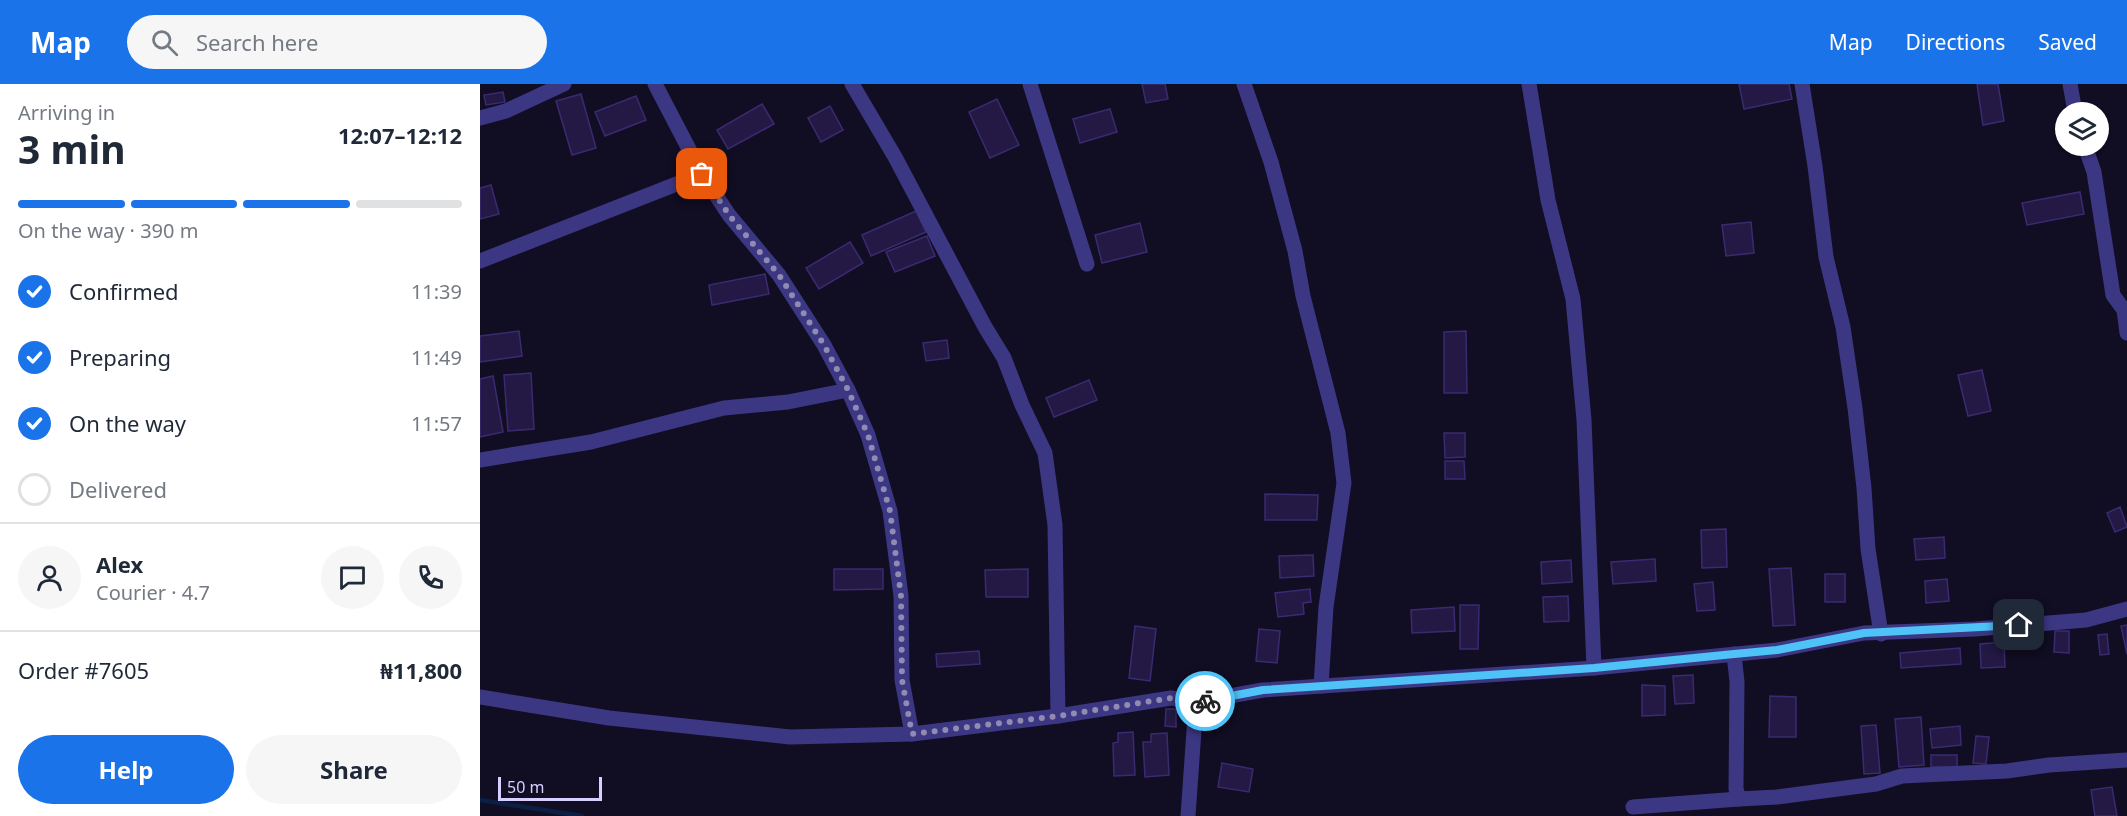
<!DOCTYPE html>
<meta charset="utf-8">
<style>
:root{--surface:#fff;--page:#f6f6f7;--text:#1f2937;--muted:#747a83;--line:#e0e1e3;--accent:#1a73e8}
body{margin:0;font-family:"Noto Sans",sans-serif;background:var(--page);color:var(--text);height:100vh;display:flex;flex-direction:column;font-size:22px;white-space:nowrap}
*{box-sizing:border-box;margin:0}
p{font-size:20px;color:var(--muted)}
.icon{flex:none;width:33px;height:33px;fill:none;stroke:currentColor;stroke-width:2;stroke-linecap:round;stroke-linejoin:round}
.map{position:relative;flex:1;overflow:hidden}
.sheet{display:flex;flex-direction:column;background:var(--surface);width:480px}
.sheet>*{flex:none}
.fabs{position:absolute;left:1575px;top:18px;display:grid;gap:12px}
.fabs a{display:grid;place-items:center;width:54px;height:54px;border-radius:50%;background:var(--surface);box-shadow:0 2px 4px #0004;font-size:30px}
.scale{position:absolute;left:18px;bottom:15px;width:104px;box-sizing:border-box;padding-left:6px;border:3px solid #d6cfff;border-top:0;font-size:16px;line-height:21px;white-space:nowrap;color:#d6cfff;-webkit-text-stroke:4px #110d23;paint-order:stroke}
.pin{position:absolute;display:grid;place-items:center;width:51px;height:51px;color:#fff;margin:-26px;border-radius:12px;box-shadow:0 3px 9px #0006}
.courier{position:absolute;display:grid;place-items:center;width:60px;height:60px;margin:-30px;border:4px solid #4fc3f7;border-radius:50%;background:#fff;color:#222;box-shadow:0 2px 8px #0007}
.overview em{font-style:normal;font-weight:700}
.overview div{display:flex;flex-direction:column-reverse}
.overview{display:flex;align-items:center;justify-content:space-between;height:102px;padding:0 18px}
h1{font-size:39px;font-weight:700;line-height:45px}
.bar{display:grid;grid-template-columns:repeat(4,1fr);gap:9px 6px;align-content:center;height:72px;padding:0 18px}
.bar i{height:8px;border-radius:4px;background:var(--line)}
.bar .selected{background:var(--accent)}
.bar p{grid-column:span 4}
.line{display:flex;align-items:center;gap:15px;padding:0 18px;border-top:2px solid var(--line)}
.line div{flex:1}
.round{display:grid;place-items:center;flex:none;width:63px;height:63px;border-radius:32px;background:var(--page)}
ol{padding:0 18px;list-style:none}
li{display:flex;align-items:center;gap:18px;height:66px}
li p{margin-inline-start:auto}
li .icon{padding:6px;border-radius:50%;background:var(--accent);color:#fff;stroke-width:4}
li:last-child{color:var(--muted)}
li i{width:33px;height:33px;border:3px solid var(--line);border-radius:50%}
.primary-button{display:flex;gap:12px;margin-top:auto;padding:12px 18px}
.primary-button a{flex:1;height:69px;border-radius:36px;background:var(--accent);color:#fff;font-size:24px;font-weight:700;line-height:69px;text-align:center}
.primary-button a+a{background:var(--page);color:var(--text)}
header{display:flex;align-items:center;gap:36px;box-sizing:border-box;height:84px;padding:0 30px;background:var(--accent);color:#fff}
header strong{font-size:28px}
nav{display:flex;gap:33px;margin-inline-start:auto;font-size:21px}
.search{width:420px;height:54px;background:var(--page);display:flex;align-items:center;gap:15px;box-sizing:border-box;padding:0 21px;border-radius:33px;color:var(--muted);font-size:22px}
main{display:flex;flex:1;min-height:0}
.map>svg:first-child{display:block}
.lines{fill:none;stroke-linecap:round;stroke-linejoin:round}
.stream{stroke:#0b1f45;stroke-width:4.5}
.building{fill:#231944;stroke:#3a2b71;stroke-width:1.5}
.street{stroke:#3c3783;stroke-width:15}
.done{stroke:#918bb2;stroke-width:6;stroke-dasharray:0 10.8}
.route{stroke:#4fc3f7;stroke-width:8}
</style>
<header>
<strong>Map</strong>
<div class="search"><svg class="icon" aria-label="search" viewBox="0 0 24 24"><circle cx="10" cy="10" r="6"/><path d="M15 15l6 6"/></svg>Search here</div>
<nav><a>Map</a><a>Directions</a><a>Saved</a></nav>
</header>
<main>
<section class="sheet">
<div class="overview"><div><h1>3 min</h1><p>Arriving in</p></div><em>12:07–12:12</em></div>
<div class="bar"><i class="selected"></i><i class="selected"></i><i class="selected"></i><i></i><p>On the way · 390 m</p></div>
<ol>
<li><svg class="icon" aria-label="check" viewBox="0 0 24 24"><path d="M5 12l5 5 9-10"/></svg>Confirmed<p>11:39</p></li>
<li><svg class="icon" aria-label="check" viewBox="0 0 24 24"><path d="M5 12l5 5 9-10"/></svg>Preparing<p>11:49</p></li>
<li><svg class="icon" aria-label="check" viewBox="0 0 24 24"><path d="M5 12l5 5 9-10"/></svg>On the way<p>11:57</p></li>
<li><i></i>Delivered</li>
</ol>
<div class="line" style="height:108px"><a class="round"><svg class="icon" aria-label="person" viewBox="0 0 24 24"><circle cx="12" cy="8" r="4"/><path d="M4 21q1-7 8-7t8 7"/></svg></a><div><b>Alex</b><p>Courier · 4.7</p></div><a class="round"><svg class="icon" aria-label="chat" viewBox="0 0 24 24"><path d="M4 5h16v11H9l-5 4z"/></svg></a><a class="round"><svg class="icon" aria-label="phone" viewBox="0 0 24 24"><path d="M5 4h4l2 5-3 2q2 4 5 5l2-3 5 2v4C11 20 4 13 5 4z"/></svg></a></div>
<div class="line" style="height:78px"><div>Order #7605</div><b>₦11,800</b></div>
<div class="primary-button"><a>Help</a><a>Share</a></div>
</section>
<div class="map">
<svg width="1647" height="732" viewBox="0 0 1647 732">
<rect width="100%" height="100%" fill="#110d23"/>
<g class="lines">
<polyline class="stream" points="0,716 102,732"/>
</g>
<g class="building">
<polygon points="662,0 685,0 688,15 666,19"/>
<polygon points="1259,0 1309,0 1312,15 1264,25"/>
<polygon points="1497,0 1518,0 1524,37 1503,41"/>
<polygon points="23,8 25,18 6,21 4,11"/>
<polygon points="101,10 116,64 92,71 76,17"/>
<polygon points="156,12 166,36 125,52 115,28"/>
<polygon points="517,15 539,61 510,74 489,28"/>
<polygon points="282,20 294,40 248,65 237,46"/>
<polygon points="350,22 363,46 341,58 328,34"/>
<polygon points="630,25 637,48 600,59 593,35"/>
<polygon points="11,101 19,130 0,135 0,104"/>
<polygon points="1600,108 1604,130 1547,141 1542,119"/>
<polygon points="436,127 446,148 391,172 382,151"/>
<polygon points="1271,138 1274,169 1246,172 1242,141"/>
<polygon points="660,139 667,168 622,179 615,151"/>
<polygon points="447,152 455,172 415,188 406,168"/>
<polygon points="370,158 383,179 339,205 326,184"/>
<polygon points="285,190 289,210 232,221 229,201"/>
<polygon points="39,247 42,272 0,278 0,252"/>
<polygon points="986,247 987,309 964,309 964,248"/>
<polygon points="467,256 469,274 446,277 443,259"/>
<polygon points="1502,286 1511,327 1488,332 1478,291"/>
<polygon points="51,289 54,345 28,347 24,291"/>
<polygon points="13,292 23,348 0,353 0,295"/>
<polygon points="609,296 617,316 574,333 566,314"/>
<polygon points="964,349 985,349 985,373 965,374"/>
<polygon points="965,377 984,377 985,395 965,395"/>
<polygon points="785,410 838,411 837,436 785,436"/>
<polygon points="1640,423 1647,443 1635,448 1627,429"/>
<polygon points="1246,445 1247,483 1222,484 1221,446"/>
<polygon points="1464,453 1465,474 1436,476 1434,455"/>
<polygon points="833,471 834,492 800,494 799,472"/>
<polygon points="1175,475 1176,497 1133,500 1131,478"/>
<polygon points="1091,476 1092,498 1062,500 1061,478"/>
<polygon points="1311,484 1315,541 1293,542 1289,485"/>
<polygon points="354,485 403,485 403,505 354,506"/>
<polygon points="548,485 548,513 506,513 505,486"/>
<rect x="1345" y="490" width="20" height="28"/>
<polygon points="1467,495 1469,517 1446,519 1445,497"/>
<polygon points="1233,498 1235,526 1217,527 1214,500"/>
<polygon points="830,505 831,518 823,519 824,530 798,533 795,509"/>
<polygon points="1088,512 1089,537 1064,538 1063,513"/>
<polygon points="980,521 999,521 998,565 980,565"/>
<polygon points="974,523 975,547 932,549 931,526"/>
<polygon points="1647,541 1647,570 1641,542"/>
<polygon points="655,542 676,545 670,597 649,594"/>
<polygon points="779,545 800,547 797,579 776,577"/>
<polygon points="1575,547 1589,547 1589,569 1574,568"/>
<polygon points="1627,550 1629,570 1620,571 1618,551"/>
<polygon points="1524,558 1525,583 1501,584 1500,560"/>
<polygon points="1480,564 1481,580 1421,584 1420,569"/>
<polygon points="499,567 500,580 457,583 456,570"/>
<polygon points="1213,591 1214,619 1195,620 1193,592"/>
<polygon points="1162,601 1185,602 1185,631 1162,632"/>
<polygon points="1290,612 1316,613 1316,653 1289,653"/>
<polygon points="686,625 696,625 696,643 685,642"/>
<polygon points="1441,633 1444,681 1419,683 1415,635"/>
<polygon points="1396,641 1400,689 1384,690 1381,642"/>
<polygon points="1480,642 1481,661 1452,664 1450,645"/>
<polygon points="653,648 655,691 634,692 633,659 638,658 638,649"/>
<polygon points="687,649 689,691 665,693 663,658 671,658 671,650"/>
<polygon points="1496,652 1509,653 1506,680 1493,679"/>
<rect x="1451" y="671" width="26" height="12"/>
<polygon points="742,679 773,685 769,708 738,703"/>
<polygon points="1632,703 1637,732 1615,732 1611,706"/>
</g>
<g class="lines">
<g class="street">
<polyline points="175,0 222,90 249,131 299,191 344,261 368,306 388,351 410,427 421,512 422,596 432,650"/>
<polyline points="372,0 415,73 505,243 524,274 542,321 565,369 575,441 578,632"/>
<polyline points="550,0 607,180"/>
<polyline points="764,0 791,78 815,167 823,212 858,349 864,399 846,523 841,602"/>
<polyline points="1049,0 1068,116 1093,215 1104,336 1114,584"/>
<polyline points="1322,0 1335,82 1346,173 1363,243 1375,324 1384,404 1388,465 1401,550"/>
<polyline points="1590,0 1595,28"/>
<polyline points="0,34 26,27 84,0"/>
<polyline points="1605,62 1614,88 1633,211 1644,226 1647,249"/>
<polyline points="0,177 222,90"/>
<polyline points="0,376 111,358 244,324 308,318 368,306"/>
<polyline points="1254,570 1257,598 1256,705 1259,715 1297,713 1396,700 1422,692 1527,687 1569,681 1647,676"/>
<polyline points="0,613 129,634 310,653 432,650 578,632 691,614 716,618 783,606 1114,584 1297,566 1384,549 1495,545 1606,536 1647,525"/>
<polyline points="1153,723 1259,715"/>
<polyline points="708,732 716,618"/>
</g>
</g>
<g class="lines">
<polyline class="done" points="222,90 249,131 299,191 344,261 368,306 388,351 410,427 421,512 422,596 432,650 578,632 691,614 716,618 725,617"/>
<polyline class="route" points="725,617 783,606 1114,584 1254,570 1297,566 1384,549 1539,541"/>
</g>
</svg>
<div class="fabs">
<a><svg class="icon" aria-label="layers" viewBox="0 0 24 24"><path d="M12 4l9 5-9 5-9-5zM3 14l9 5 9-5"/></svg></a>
</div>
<div class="scale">50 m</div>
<div class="pin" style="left:222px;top:90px;background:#ea580c"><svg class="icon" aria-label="bag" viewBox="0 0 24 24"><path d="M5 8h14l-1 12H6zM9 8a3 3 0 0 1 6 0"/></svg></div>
<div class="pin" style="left:1539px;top:541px;background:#1f2937"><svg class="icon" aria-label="home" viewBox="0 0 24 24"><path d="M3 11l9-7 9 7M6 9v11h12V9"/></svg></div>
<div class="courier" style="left:725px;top:617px"><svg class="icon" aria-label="bike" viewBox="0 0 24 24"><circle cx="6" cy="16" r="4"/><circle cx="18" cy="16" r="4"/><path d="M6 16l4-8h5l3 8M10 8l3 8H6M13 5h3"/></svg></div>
</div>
</main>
